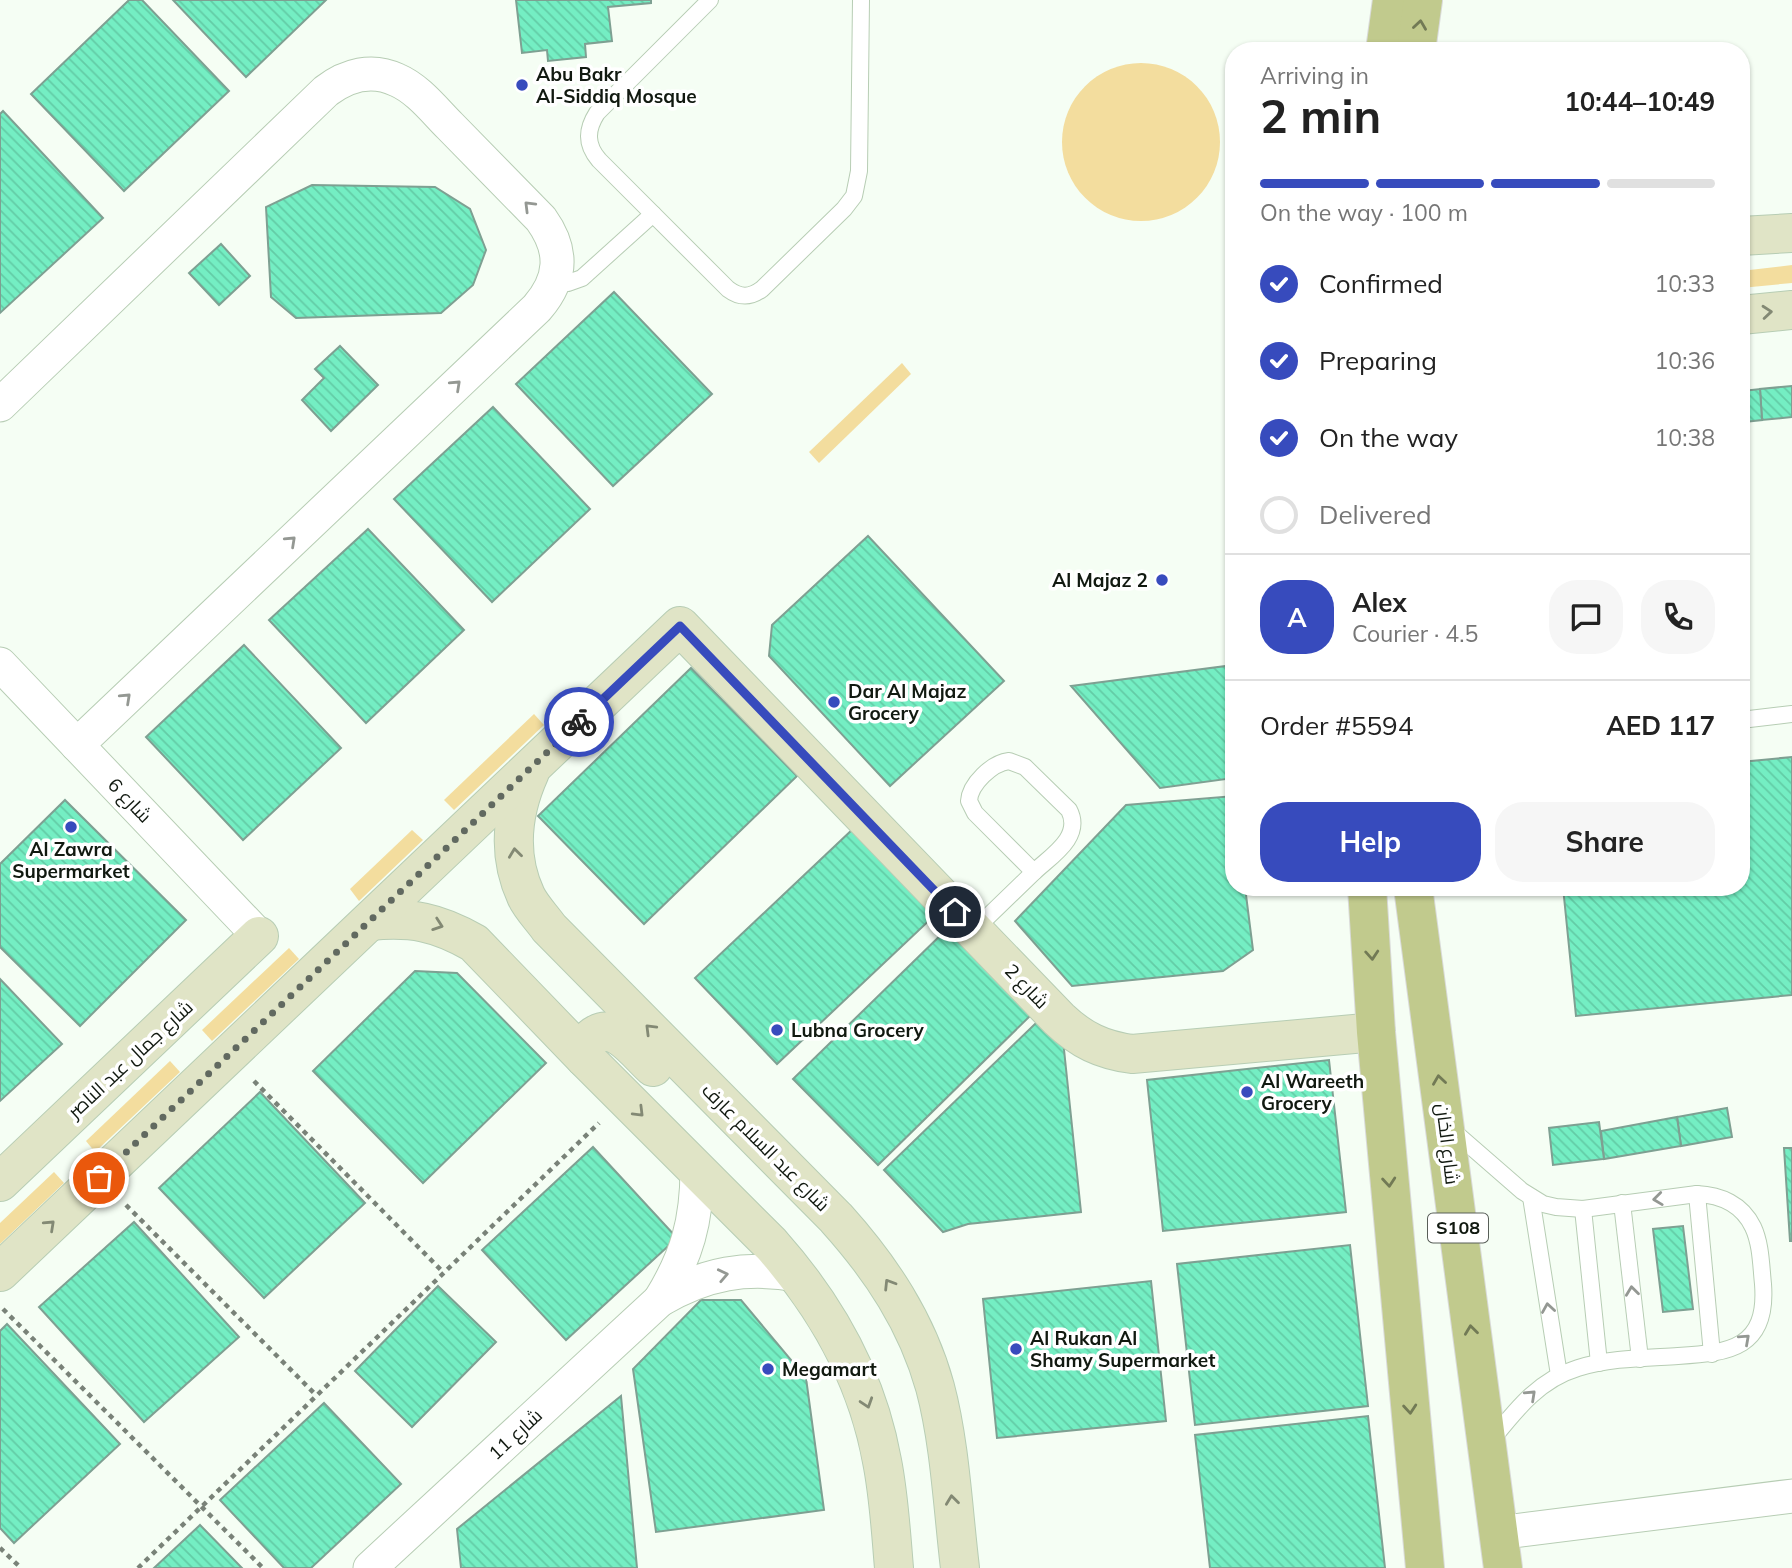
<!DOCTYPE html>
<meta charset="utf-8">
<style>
:root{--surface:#fff;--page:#f6f6f6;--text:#222;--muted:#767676;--line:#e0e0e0;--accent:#374bbd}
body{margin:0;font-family:Mulish,Cairo,sans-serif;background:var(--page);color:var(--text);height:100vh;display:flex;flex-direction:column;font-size:26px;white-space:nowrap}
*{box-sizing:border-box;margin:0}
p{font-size:23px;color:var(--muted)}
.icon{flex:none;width:38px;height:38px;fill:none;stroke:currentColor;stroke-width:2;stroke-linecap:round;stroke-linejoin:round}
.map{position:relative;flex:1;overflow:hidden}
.details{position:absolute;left:1225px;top:42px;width:525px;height:854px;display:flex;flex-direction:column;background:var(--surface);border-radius:28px;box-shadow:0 2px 5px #0004}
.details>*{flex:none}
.pin{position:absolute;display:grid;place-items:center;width:60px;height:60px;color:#fff;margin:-30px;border:4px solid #fff;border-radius:50%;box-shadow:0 2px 7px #0007}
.courier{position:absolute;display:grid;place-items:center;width:70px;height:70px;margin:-35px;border:5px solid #374bbd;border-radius:50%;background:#fff;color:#222;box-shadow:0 2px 9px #0007}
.headline em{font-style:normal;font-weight:700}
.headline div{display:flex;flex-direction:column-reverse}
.headline{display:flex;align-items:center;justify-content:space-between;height:119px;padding:0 35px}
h1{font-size:46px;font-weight:700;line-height:52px}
.bar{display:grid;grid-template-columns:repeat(4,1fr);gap:10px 7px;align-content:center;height:84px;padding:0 35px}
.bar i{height:9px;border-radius:5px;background:var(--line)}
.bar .selected{background:var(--accent)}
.bar p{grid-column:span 4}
.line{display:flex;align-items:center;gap:18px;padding:0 35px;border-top:2px solid var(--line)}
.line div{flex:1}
.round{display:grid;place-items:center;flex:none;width:74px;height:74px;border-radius:28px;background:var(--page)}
ol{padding:0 35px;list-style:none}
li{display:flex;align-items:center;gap:21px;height:77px}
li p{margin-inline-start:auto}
li .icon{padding:7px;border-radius:50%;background:var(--accent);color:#fff;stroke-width:4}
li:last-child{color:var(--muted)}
li i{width:38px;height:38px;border:4px solid var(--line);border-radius:50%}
.cta{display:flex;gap:14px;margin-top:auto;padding:14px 35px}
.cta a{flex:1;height:80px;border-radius:28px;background:var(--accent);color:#fff;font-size:28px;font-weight:700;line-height:80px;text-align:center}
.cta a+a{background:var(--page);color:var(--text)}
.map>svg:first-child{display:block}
.green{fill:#f3dd9e}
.building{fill:url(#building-back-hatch);stroke:#7ea092;stroke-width:2}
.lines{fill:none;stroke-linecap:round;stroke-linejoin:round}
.lane-casing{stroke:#b7cdb4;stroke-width:18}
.street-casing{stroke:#b7cdb4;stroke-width:35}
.secondary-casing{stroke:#b7cdb4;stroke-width:40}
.primary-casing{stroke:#d9dad9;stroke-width:40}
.path{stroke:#798278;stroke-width:4.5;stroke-dasharray:5 5;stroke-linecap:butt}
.lane{stroke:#fff;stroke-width:16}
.street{stroke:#fff;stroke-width:33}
.secondary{stroke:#e0e4c6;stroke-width:38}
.primary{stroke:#c1ca8d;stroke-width:38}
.oneway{stroke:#727a55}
.oneway2{stroke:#949893}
.oneway3{stroke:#838974}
.done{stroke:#616960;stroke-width:7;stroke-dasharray:0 12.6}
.route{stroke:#374bbd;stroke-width:9}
.poi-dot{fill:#374bbd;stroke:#fff;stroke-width:2.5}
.labels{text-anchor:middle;stroke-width:7;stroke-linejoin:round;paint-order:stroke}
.shield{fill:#fff;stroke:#585e58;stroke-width:2}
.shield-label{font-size:18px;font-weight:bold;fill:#111910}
.poi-label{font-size:19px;font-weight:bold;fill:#111910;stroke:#fff;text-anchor:start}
.street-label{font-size:19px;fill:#111910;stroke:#fff}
</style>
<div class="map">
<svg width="1792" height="1568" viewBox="0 0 1792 1568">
<defs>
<pattern id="building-back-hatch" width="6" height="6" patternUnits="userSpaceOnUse" patternTransform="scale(1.75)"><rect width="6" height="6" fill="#74eec3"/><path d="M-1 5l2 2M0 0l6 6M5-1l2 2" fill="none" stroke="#63cca6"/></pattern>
</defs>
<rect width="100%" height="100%" fill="#f5fef4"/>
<g class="green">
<circle cx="1141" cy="142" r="79"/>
<polygon points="1792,265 1792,283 1741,288 1741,271"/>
<polygon points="902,363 911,374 819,463 809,452"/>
<polygon points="534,714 544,725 454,810 444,800"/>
<polygon points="412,830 423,840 359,901 350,889"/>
<polygon points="289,948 299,959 212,1041 202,1030"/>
<polygon points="170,1061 180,1072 95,1152 86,1141"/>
<polygon points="54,1172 64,1183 0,1244 0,1223"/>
</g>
<g class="building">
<polygon points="129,0 142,0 229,91 124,191 31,94"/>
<polygon points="173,0 326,0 246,77"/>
<polygon points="516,0 651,0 651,3 608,7 612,41 585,44 586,57 548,61 547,50 522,53"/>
<polygon points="3,111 103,218 0,313 0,114"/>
<polygon points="312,185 435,187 470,209 486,250 473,285 441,313 296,318 271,297 266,207"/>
<polygon points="221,244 250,276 219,305 189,273"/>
<polygon points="614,292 712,394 613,486 516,384"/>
<polygon points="340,346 378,385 331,431 302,400 324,378 315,369"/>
<polygon points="1792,386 1792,417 1762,420 1760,389"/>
<polygon points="1760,389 1762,420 1745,422 1743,391"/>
<polygon points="493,407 590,509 492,602 394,499"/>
<polygon points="368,529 464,630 366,723 269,620"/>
<polygon points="868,536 1004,681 890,786 769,656 772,625"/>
<polygon points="244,645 341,748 243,840 146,737"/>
<polygon points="1234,665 1234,778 1160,788 1071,686"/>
<polygon points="691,668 797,776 644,924 538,816"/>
<polygon points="1792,757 1792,995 1576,1016 1563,887 1741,887 1741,762"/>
<polygon points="1234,796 1234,887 1245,887 1253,950 1223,971 1072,986 1015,921 1126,805"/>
<polygon points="65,800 186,920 80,1026 0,947 0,864"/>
<polygon points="854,828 936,914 777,1064 695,978"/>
<polygon points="947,929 1031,1015 878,1165 793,1079"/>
<polygon points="415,971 457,973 546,1063 423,1183 313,1071"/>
<polygon points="0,979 62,1044 0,1101"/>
<polygon points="1037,1022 1063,1040 1081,1212 968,1224 943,1232 884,1170"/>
<polygon points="1329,1060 1346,1212 1163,1231 1147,1080"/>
<polygon points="260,1092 365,1203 264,1298 159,1188"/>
<polygon points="1727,1108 1732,1137 1681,1146 1677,1117"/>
<polygon points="1677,1117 1681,1146 1604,1159 1601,1131"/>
<polygon points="1599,1122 1604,1159 1553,1165 1549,1128"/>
<polygon points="593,1147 677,1238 566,1340 482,1250"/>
<polygon points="1784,1148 1792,1148 1792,1241 1790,1241"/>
<polygon points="134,1222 239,1337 144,1422 39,1307"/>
<polygon points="1683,1226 1693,1309 1663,1312 1653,1229"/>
<polygon points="1350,1245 1368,1406 1195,1425 1177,1264"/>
<polygon points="1151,1281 1166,1421 997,1438 983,1299"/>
<polygon points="438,1286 496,1342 412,1427 355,1371"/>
<polygon points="701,1300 741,1300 806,1378 824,1510 656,1532 633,1369"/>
<polygon points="7,1324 120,1444 14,1543 0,1528 0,1331"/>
<polygon points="621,1396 637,1568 461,1568 457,1529"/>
<polygon points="324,1403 401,1484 311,1568 284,1568 220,1500"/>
<polygon points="1368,1416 1385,1568 1210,1568 1195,1435"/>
<polygon points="200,1525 242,1568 154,1568"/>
</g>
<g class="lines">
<g class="lane-casing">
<g id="lane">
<path d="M710 0 597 113C586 130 586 145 599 160L728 289C740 298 750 298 762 289L844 209 854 196 859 171 861 0"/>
<polyline points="555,281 568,283 582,278 653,214"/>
<polyline points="1741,720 1792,714"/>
<path d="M1009 761 1025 767 1069 810C1083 837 1051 856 1034 872L975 813 969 801C970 784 992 763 1009 761Z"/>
<polyline points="973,931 1034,872"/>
<path d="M1452 1130 1522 1191 1543 1204 1556 1207 1583 1209 1697 1194C1720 1195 1742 1204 1753 1227 1761 1244 1761 1265 1763 1284 1768 1348 1730 1353 1678 1356 1645 1358 1609 1358 1578 1368 1538 1380 1515 1411 1490 1442"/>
<polyline points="1697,1194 1712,1354"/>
<polyline points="1531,1197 1559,1375"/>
<polyline points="1622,1203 1640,1359"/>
<polyline points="1583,1209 1599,1363"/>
</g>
</g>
<g class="street-casing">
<g id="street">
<path d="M0 405 326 91C347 75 372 68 397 80 418 89 434 110 450 126 480 157 511 188 541 219 564 251 562 279 537 308L77 745"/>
<polyline points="0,664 259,936"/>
<path d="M660 1300C687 1256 697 1221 697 1169"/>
<polyline points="1498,1533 1792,1496"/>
<path d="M370 1568 660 1300C706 1273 746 1266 798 1275"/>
</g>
</g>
<g class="secondary-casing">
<g id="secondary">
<polyline points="1741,236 1792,233"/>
<polyline points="1741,315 1792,310"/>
<path d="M530 772C512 812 507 855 526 896 531 907 542 918 549 928L836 1218C881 1268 917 1322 935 1387 950 1443 953 1510 960 1568"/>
<path d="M370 921C412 917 437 922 474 943L585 1058 771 1244C827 1307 867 1378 882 1461 889 1496 891 1533 894 1568"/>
<path d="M585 1058C585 1048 587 1039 597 1034 617 1023 639 1055 653 1067"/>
<polyline points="0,1182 259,936"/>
<path d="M0 1272 680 626 1059 1019C1081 1040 1102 1050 1132 1054L1376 1032"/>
</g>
</g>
<g class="primary-casing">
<g id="primary">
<polyline points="1385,51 1392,0"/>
<polyline points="1416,51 1423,0"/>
<polyline points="1367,887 1376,1032 1425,1568"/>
<polyline points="1413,887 1503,1568"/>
</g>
</g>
<g class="path">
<polyline points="254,1081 443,1272"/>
<polyline points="126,1205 316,1395"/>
<polyline points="3,1309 263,1568"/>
<polyline points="0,1548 21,1568"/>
<polyline points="138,1568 599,1123"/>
</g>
<use href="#lane" class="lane"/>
<use href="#street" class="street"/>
<use href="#secondary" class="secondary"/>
<use href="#primary" class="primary"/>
</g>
<defs><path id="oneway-chevron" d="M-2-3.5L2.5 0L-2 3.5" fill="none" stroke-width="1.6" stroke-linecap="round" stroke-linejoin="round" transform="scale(1.75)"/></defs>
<g class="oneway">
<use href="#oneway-chevron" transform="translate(1420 25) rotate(-82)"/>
<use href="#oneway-chevron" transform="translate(1372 955) rotate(86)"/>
<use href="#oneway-chevron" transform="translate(1439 1080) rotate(-98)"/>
<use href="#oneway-chevron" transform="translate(1389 1182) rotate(85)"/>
<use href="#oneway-chevron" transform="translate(1471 1330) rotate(-97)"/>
<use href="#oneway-chevron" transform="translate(1410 1409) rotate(85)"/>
</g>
<g class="oneway2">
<use href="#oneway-chevron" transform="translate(529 206) rotate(-135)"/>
<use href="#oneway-chevron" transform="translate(456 385) rotate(-43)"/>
<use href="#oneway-chevron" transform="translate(291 541) rotate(-43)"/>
<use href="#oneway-chevron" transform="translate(126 698) rotate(-43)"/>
<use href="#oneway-chevron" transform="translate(1658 1199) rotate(173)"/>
<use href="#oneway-chevron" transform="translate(723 1275) rotate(-12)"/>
<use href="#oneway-chevron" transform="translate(1632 1291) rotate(-97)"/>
<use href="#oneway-chevron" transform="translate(1548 1308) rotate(-99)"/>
<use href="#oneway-chevron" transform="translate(1745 1339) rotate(-42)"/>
<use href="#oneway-chevron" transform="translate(1531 1395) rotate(-43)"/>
</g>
<g class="oneway3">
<use href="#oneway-chevron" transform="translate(1767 312) rotate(-5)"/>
<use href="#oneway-chevron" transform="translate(515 853) rotate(-97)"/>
<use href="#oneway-chevron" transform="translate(438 925) rotate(19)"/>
<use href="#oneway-chevron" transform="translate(650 1029) rotate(-135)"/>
<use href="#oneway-chevron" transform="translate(639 1112) rotate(45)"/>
<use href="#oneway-chevron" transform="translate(50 1225) rotate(-43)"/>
<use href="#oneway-chevron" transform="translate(889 1284) rotate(-122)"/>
<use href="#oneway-chevron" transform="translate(867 1403) rotate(72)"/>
<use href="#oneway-chevron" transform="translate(952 1500) rotate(-97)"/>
</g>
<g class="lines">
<polyline class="done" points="99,1178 579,722"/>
<polyline class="route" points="579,722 680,626 955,912"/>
</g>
<g class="poi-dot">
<circle cx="522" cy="85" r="7"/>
<circle cx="1162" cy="580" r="7"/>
<circle cx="834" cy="702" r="7"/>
<circle cx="71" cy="827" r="7"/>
<circle cx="777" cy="1030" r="7"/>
<circle cx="1247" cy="1092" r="7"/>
<circle cx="1016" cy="1349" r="7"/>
<circle cx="768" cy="1369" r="7"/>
</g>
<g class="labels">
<rect class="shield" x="1428" y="1213.5" width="60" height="29" rx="5"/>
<g class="shield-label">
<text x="1458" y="1234">S108</text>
</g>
<g class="poi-label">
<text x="536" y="81">Abu Bakr<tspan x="536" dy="22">Al-Siddiq Mosque</tspan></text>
<text x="1148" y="587" text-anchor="end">Al Majaz 2</text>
<text x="848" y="698">Dar Al Majaz<tspan x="848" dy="22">Grocery</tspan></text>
<text x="71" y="856" text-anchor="middle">Al Zawra<tspan x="71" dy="22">Supermarket</tspan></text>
<text x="791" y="1037">Lubna Grocery</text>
<text x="1261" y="1088">Al Wareeth<tspan x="1261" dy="22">Grocery</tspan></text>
<text x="1030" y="1345">Al Rukan Al<tspan x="1030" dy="22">Shamy Supermarket</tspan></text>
<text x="782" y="1376">Megamart</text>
</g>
<g class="street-label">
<text transform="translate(130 800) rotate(46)" y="7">شارع 6</text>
<text transform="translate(1027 986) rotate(46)" y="7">شارع 2</text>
<text transform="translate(130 1059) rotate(-43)" y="7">شارع جمال عبد الناصر</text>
<text transform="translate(1448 1144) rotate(83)" y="7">شارع الخان</text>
<text transform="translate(766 1147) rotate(45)" y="7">شارع عبد السلام عارف</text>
<text transform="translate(515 1434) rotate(-43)" y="7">شارع 11</text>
</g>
</g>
</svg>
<div class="pin" style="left:99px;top:1178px;background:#ea580c"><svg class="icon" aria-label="bag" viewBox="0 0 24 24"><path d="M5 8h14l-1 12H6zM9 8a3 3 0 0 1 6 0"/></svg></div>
<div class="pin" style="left:955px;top:912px;background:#1f2937"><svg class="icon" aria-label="home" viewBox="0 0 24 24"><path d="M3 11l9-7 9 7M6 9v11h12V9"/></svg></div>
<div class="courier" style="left:579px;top:722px"><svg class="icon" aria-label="bike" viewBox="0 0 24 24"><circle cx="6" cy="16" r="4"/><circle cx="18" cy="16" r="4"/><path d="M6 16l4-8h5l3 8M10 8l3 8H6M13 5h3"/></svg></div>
<section class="details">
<div class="headline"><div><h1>2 min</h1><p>Arriving in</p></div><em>10:44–10:49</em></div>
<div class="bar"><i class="selected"></i><i class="selected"></i><i class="selected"></i><i></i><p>On the way · 100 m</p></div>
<ol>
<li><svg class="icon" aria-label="check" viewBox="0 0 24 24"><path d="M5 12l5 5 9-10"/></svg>Confirmed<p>10:33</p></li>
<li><svg class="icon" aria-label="check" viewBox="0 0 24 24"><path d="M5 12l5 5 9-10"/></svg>Preparing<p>10:36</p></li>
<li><svg class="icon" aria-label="check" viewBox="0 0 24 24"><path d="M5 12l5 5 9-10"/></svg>On the way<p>10:38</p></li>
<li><i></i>Delivered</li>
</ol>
<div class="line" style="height:126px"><b class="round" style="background:var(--accent);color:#fff">A</b><div><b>Alex</b><p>Courier · 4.5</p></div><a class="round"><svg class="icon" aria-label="chat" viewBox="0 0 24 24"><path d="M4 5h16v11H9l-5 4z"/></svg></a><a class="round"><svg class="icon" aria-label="phone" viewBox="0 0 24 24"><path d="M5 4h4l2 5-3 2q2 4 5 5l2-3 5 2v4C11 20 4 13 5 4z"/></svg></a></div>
<div class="line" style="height:91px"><div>Order #5594</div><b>AED 117</b></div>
<div class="cta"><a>Help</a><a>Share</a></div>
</section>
</div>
